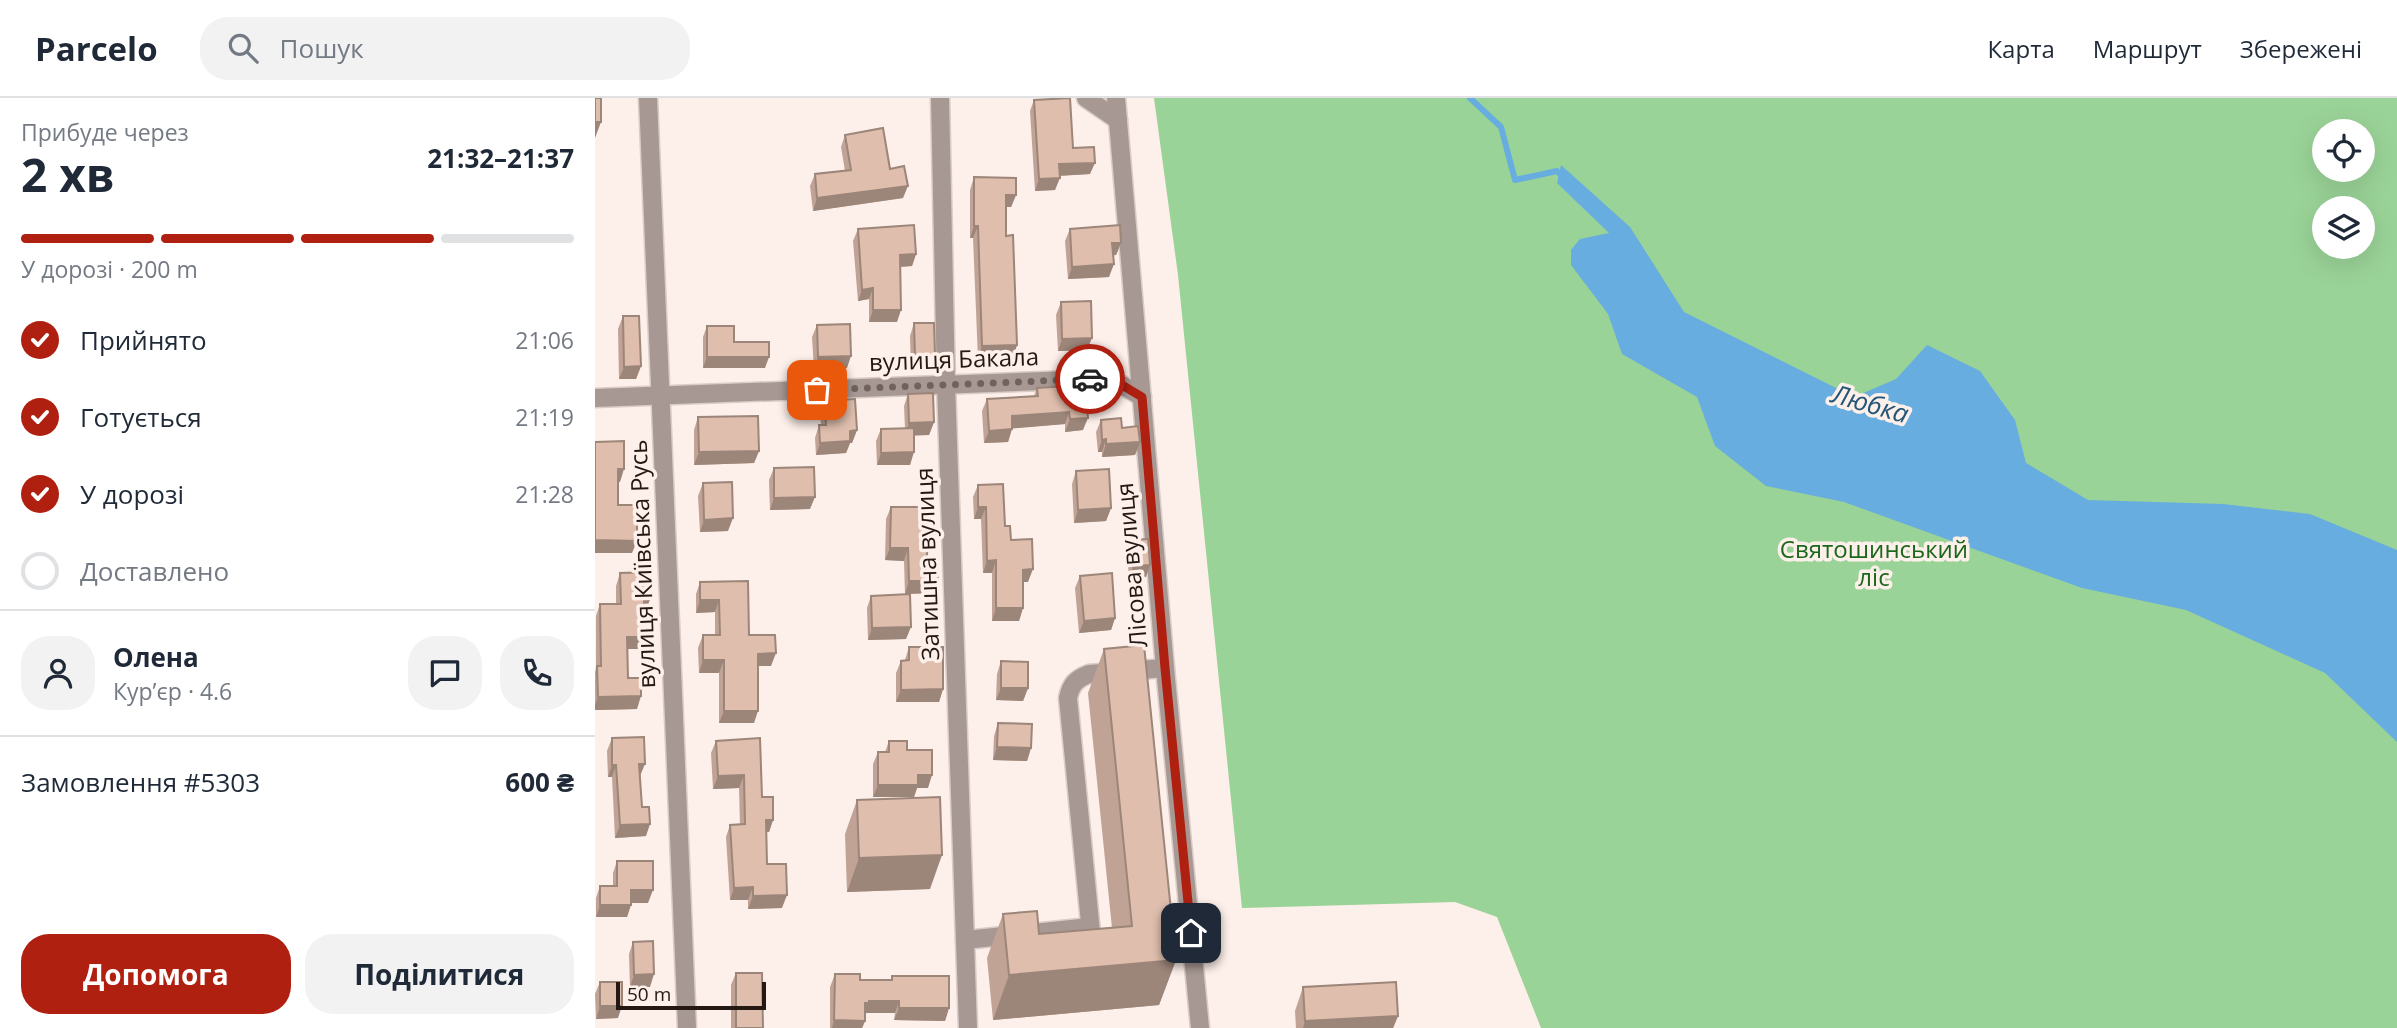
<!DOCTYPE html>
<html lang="uk">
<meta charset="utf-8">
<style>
:root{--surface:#fff;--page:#f2f2f3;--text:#1f2937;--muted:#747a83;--line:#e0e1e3;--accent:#af2010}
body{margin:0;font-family:"Open Sans",sans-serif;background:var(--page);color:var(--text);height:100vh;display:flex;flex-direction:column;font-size:26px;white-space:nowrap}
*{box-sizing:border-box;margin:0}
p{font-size:23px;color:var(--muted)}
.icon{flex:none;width:38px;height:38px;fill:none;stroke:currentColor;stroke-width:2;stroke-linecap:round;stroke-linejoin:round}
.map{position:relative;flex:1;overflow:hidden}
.details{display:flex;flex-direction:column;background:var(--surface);width:595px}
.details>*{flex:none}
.tools{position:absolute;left:1717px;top:21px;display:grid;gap:14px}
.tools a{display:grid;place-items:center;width:63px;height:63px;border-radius:50%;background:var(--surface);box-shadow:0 7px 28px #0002;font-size:35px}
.scale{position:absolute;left:21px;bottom:18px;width:150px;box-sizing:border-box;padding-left:7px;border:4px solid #241812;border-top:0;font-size:19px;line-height:24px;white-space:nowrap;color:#241812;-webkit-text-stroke:5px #fdefe9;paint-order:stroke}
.pin{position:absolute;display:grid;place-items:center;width:60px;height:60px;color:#fff;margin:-30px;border-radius:14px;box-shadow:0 4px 10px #0006}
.courier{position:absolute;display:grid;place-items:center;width:70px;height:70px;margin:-35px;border:5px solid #af2010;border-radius:50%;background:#fff;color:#222;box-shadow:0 2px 9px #0007}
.headline em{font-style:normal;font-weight:700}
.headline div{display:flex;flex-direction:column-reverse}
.headline{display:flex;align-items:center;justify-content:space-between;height:119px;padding:0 21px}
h1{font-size:46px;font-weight:700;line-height:52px}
.bar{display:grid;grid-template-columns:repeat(4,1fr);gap:10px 7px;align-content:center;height:84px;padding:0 21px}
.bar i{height:9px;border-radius:5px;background:var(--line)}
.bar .selected{background:var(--accent)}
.bar p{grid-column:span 4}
.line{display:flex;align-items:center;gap:18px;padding:0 21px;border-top:2px solid var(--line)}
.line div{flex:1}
.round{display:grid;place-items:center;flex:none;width:74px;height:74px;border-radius:28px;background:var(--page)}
ol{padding:0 21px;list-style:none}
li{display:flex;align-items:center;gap:21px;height:77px}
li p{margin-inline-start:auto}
li .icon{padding:7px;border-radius:50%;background:var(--accent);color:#fff;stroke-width:4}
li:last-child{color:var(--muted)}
li i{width:38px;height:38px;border:4px solid var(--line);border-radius:50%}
.cta{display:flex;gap:14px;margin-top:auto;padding:14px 21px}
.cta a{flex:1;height:80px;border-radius:28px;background:var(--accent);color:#fff;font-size:28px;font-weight:700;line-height:80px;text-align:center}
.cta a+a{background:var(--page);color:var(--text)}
header{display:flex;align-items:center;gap:42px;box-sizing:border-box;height:98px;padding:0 35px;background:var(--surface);border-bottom:2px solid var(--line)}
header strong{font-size:33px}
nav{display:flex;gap:38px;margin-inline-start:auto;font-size:24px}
.search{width:490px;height:63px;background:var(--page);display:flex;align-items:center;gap:18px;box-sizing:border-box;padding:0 24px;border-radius:28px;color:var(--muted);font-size:26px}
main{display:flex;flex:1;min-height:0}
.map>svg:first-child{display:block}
.forest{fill:#9ad397;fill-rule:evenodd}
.water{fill:#67addf}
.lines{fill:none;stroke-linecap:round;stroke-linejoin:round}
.stream{stroke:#67addf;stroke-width:6}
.minor-casing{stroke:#dacdc7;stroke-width:21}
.minor{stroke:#a89894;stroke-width:18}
.wall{fill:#c0a395}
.shaded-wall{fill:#9c8579}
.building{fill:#dfbead;stroke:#9c8579;stroke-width:2}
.done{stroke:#70635d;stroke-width:7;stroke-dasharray:0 12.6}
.route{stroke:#af2010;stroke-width:9}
.labels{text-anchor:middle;stroke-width:7;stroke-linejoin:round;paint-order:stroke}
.street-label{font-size:24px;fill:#241812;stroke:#fdefe9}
.park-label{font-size:24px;fill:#1b681d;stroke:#fdefe9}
.water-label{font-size:26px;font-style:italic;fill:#235678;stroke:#fdefe9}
</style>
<header>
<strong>Parcelo</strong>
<div class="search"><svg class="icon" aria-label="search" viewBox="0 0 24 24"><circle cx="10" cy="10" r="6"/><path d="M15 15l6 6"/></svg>Пошук</div>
<nav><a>Карта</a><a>Маршрут</a><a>Збережені</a></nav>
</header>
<main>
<section class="details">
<div class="headline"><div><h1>2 хв</h1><p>Прибуде через</p></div><em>21:32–21:37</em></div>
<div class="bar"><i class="selected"></i><i class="selected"></i><i class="selected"></i><i></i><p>У дорозі · 200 m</p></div>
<ol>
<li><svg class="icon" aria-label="check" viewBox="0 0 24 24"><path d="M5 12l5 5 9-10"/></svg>Прийнято<p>21:06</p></li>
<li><svg class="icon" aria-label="check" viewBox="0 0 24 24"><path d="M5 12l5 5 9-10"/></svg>Готується<p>21:19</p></li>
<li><svg class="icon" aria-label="check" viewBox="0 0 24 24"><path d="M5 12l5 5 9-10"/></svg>У дорозі<p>21:28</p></li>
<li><i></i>Доставлено</li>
</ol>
<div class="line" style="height:126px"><a class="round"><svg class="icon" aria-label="person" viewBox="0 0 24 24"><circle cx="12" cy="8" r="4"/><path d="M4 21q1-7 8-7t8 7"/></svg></a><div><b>Олена</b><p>Кур’єр · 4.6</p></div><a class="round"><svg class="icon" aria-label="chat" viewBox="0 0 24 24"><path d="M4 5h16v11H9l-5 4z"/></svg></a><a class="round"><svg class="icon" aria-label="phone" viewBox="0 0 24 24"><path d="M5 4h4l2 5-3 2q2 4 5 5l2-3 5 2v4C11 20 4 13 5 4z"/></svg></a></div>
<div class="line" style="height:91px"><div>Замовлення #5303</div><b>600 ₴</b></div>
<div class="cta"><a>Допомога</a><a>Поділитися</a></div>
</section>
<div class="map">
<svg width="1802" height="930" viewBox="0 0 1802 930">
<rect width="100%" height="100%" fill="#fdefe9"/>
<path class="forest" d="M559 0H1802V930H946L902 819 860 804 647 810 583 177ZM1729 33H1768V72H1729ZM1729 110H1768V149H1729Z"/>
<polygon class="water" points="966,67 1035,129 1089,214 1259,299 1301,281 1332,247 1385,273 1420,322 1431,365 1493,402 1628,406 1715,416 1802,452 1802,644 1730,575 1591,512 1487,490 1249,404 1171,388 1120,348 1102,299 1027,256 1013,216 976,167 976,152 985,141 1014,135 962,85"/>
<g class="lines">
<polyline class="stream" points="875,0 906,29 920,82 962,73 968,79"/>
<g class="minor-casing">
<g id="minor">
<polyline points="53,0 92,930"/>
<polyline points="345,0 351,286 373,930"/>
<polyline points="491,0 523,22"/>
<polyline points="521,0 570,570 605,930"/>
<polyline points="0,300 503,281 527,287 547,299"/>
<polyline points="370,842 495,829"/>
<path d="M498 855 473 600C476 586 481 581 494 576L570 570"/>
</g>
</g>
<use href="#minor" class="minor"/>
</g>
<g class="wall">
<polygon points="439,2 478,50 495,76 464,78 460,92 440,93 435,13"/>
<polygon points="250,37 295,71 308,100 218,113 215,88 220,76 250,73 246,49"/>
<polygon points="379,79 421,97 416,109 411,109 411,138 422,247 418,259 383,261 378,140 375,140 375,92"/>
<polygon points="263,131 321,156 317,168 306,169 302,224 274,224 274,201 263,203 258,143"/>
<polygon points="475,131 526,145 521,157 518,157 514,179 473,181 470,143"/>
<polygon points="466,204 492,252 463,253 461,217"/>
<polygon points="28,218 46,268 41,281 24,281 23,231"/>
<polygon points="319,225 340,258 336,270 316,271 315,238"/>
<polygon points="222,227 252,270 219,271 217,239"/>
<polygon points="112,228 139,244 170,270 108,270 108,239"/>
<polygon points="490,287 488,332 470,334 470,326 417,330 413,344 389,345 387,313 392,301 439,298 442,290"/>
<polygon points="313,296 339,324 334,337 319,337 315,367 282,367 281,343 286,331 310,330 309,308"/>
<polygon points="230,303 262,332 257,345 255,345 251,355 221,357 220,340 224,327 226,327 225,316"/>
<polygon points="103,319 164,353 159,365 99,367 99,332"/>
<polygon points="506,322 527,330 545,344 540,357 507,359 507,354 503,354 501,334"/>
<polygon points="179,370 215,411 175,412 174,382"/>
<polygon points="481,373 516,410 511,423 479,425 477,386"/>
<polygon points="108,385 133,433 105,434 103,398"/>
<polygon points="383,387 410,428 433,484 428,484 428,510 424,523 397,523 397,475 388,475 386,421 379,421 378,399"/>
<polygon points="296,409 332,459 338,495 310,496 309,463 290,462 291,421"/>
<polygon points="536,442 551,479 534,480 532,455"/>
<polygon points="25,475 51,512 49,512 45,551 32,551 33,580 42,611 0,612 0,574 1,570 1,518 5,506 21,506 21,488"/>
<polygon points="485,478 520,520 516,532 484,535 480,490"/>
<polygon points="153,483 154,537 176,568 163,568 159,625 124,625 124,575 104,575 103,550 108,537 120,537 120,514 101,515 101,496 105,484"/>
<polygon points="276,498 311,541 273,542 272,510"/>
<polygon points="314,549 348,591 344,604 301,604 301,575 306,563 310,562"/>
<polygon points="509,551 581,862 564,907 398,922 392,860 408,816 444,836 517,830 493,595"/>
<polygon points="406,563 433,590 428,603 401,602 402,576"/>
<polygon points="403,625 436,650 432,663 398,662 399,638"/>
<polygon points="17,640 45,678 47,709 51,738 20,740 17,679 13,679 12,653"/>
<polygon points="121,643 167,699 178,722 174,734 171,734 172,766 187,810 153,811 153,802 135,802 131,739 135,727 145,727 144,690 118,691 116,655"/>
<polygon points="294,643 312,652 333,690 322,690 319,699 278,699 278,666 283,654 290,654"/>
<polygon points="262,702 335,791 252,794 250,736"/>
<polygon points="22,763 53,805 36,805 32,819 1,819 1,800 5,788 18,788 18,775"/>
<polygon points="38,844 55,889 35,889 34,856"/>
<polygon points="141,875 168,930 136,930 136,887"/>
<polygon points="240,876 265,882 296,882 297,878 354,910 350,923 299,922 300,915 270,915 270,923 267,930 235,930 235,889"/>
<polygon points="5,884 23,920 1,921 0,896"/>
<polygon points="708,889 803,918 798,930 701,930 700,913"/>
</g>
<g class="shaded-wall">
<polygon points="0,24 6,24 0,40"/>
<polygon points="500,65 495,76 459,78 464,66"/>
<polygon points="465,80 460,92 440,93 444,81"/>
<polygon points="313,88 308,100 218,113 222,100"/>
<polygon points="411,97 421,97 416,109 406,109"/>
<polygon points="379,128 383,128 378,140 375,140"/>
<polygon points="517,145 526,145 521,157 513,158"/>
<polygon points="321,156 317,168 301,169 305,157"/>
<polygon points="519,166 514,179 473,181 477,169"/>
<polygon points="278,190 274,201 263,203 267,192"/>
<polygon points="278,212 306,212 302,224 274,224"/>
<polygon points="497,240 492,252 463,253 467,241"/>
<polygon points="422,247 418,259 383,261 387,248"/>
<polygon points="256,258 252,270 219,271 223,259"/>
<polygon points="320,258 340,258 336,270 316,271"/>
<polygon points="112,259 174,259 170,270 108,270"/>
<polygon points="46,268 41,281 24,281 29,269"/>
<polygon points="474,314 470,326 412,331 417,318"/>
<polygon points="493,320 488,332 470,334 475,321"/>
<polygon points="339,324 334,337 310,338 314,325"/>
<polygon points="417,331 413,344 389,345 394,333"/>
<polygon points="262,332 257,345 255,345 251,355 221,357 225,345 255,333"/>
<polygon points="511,341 507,354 503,354 507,342"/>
<polygon points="545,344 540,357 507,359 511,346"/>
<polygon points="164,353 159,365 99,367 104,354"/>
<polygon points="319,354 315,367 282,367 286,355"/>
<polygon points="23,371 29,371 25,384 18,384"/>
<polygon points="220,399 215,411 175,412 179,400"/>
<polygon points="383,409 391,409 386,421 379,421"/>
<polygon points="516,410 511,423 479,425 483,412"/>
<polygon points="138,420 133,433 105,434 109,422"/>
<polygon points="0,442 42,443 37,455 0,455"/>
<polygon points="295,450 313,450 309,463 290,462"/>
<polygon points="401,462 397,475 388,475 392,463"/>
<polygon points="555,467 551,479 534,480 538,468"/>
<polygon points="438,471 433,484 424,484 428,472"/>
<polygon points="314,483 343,483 338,495 310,496"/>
<polygon points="49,499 56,499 51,512 44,512"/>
<polygon points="105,502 124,502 120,514 101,515"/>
<polygon points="401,510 428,510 424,523 397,523"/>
<polygon points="520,520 516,532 484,535 489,523"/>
<polygon points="316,529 311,541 273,542 277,530"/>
<polygon points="32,539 49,539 45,551 28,551"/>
<polygon points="181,555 176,568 159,568 163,556"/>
<polygon points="108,562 129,562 124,575 104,575"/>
<polygon points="406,590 433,590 428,603 401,602"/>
<polygon points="348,591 344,604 301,604 306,592"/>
<polygon points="46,598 42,611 0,612 0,607 3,599"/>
<polygon points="129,613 163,613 159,625 124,625"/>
<polygon points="402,649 436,650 432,663 398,662"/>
<polygon points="44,666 50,666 45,678"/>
<polygon points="17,667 21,667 17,679 13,679"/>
<polygon points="149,677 144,690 118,691 123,678"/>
<polygon points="323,677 337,677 333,690 322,690 319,699 278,699 283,687"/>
<polygon points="171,722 178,722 174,734 167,734"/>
<polygon points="55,726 51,738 20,740 25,727"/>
<polygon points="347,757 335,791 252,794 264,760"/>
<polygon points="158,789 153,802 135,802 139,790"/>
<polygon points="36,792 58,792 53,805 32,805"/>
<polygon points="192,797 187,810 153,811 158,798"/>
<polygon points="5,807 36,807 32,819 1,819"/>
<polygon points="581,862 564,907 398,922 414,877"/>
<polygon points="59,876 55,889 35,889 39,877"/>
<polygon points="274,903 304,903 300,915 270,915 270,905"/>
<polygon points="5,908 27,908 23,920 1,921"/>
<polygon points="304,910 354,910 350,923 299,922"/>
<polygon points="803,918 798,930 708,930 710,923"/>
<polygon points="239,922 270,923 267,930 237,930"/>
</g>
<g class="building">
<rect x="0" y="0" width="6" height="24"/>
<polygon points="475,0 478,50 499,49 500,65 464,66 465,80 444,81 439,2"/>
<polygon points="288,30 295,71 309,68 313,88 222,100 220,76 256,72 250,37"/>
<polygon points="379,79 421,80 421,97 411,97 411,138 418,137 422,247 387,248 383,128 379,128"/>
<polygon points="319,127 321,156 305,157 306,212 278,212 278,190 267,192 263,131"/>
<polygon points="525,127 526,145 517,145 519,166 477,169 475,131"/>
<polygon points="496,203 497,240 467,241 466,204"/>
<polygon points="28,218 44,218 46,268 29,269"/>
<polygon points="319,225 339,225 340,258 320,258"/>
<polygon points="255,226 256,258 223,259 222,227"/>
<polygon points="112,228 139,228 139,244 174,244 174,259 112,259"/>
<polygon points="490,287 493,320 475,321 474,314 417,318 417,331 394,333 392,301 443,298 442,290"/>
<polygon points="338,295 339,324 314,325 313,296"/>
<polygon points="260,301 262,332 255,333 255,343 225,345 224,327 231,327 230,303"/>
<polygon points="163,318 164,353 104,354 103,319"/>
<polygon points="526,320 527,330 543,328 545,344 511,346 511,341 507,342 506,322"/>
<polygon points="319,330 319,354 286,355 286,331"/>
<polygon points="29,343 29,371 23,371 23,407 42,407 42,443 0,442 0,344"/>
<polygon points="219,369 220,399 179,400 179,370"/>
<polygon points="514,371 516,410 483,412 481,373"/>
<polygon points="137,384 138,420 109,422 108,385"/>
<polygon points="408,386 410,428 415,428 416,442 437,441 438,471 428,472 428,510 401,510 401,462 392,463 391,409 383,409 383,387"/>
<polygon points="296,409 333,409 332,459 342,459 343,483 314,483 313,450 295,450"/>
<polygon points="553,441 555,467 538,468 536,442"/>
<polygon points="55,474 56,499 49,499 49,539 32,539 33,580 46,580 46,598 3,599 2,568 6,568 5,506 26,506 25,475"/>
<polygon points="517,475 520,520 489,523 485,478"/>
<polygon points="153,483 154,537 180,537 181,555 163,556 163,613 129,613 129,562 108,562 108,537 125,537 124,502 105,502 105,484"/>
<polygon points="315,496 316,529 277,530 276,498"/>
<polygon points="549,547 581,862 414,877 408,816 442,813 444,836 537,828 509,551"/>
<polygon points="314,549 348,549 348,591 306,592 306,563 314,562"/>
<polygon points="406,563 433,564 433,590 406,590"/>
<polygon points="403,625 437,626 436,650 402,649"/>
<polygon points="49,639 50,666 44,666 47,709 54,709 55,726 25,727 21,667 17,667 17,640"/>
<polygon points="165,640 167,699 178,699 178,722 171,722 172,766 191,766 192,797 158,798 158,789 139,790 135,727 150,726 149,677 123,678 121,643"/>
<polygon points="294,643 312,643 312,652 337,652 337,677 323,677 323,687 283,687 283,654 294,654"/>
<polygon points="345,699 347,757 264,760 262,702"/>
<polygon points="22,763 58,763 58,792 36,792 36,807 5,807 5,788 22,788"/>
<polygon points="58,843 59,876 39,877 38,844"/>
<polygon points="141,875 167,875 168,930 141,930"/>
<polygon points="240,876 265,876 265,882 297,882 297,878 354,878 354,910 304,910 304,903 274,903 274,905 270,905 270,923 239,922"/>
<rect x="5" y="884" width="22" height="24"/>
<polygon points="801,884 803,918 710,923 708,889"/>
</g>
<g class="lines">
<polyline class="done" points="222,292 495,281"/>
<polyline class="route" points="495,281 527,287 547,299 570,570 596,835"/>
</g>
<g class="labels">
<g class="street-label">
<text transform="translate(359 262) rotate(-2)" y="8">вулиця Бакала</text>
<text transform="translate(48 466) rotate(-92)" y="8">вулиця Київська Русь</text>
<text transform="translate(333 466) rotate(-92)" y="8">Затишна вулиця</text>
<text transform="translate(537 467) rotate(-95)" y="8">Лісова вулиця</text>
</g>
<g class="park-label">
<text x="1279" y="460">Святошинський<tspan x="1279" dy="28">ліс</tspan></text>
</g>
<g class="water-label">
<text transform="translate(1275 306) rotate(16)" y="9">Любка</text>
</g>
</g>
</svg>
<div class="tools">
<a><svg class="icon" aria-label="locate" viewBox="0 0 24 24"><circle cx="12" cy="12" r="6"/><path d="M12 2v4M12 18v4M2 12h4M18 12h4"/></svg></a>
<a><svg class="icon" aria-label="layers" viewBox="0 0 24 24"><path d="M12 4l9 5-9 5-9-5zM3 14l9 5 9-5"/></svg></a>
</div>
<div class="scale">50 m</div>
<div class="pin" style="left:222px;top:292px;background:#ea580c"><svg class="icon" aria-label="bag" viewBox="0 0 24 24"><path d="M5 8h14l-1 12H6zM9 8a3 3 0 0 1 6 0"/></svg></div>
<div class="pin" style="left:596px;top:835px;background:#1f2937"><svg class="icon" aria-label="home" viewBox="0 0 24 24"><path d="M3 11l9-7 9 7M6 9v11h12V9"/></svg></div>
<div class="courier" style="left:495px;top:281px"><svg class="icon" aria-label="car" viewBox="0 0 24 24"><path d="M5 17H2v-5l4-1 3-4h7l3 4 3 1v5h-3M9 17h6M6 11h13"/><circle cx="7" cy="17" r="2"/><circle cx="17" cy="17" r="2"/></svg></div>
</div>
</main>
